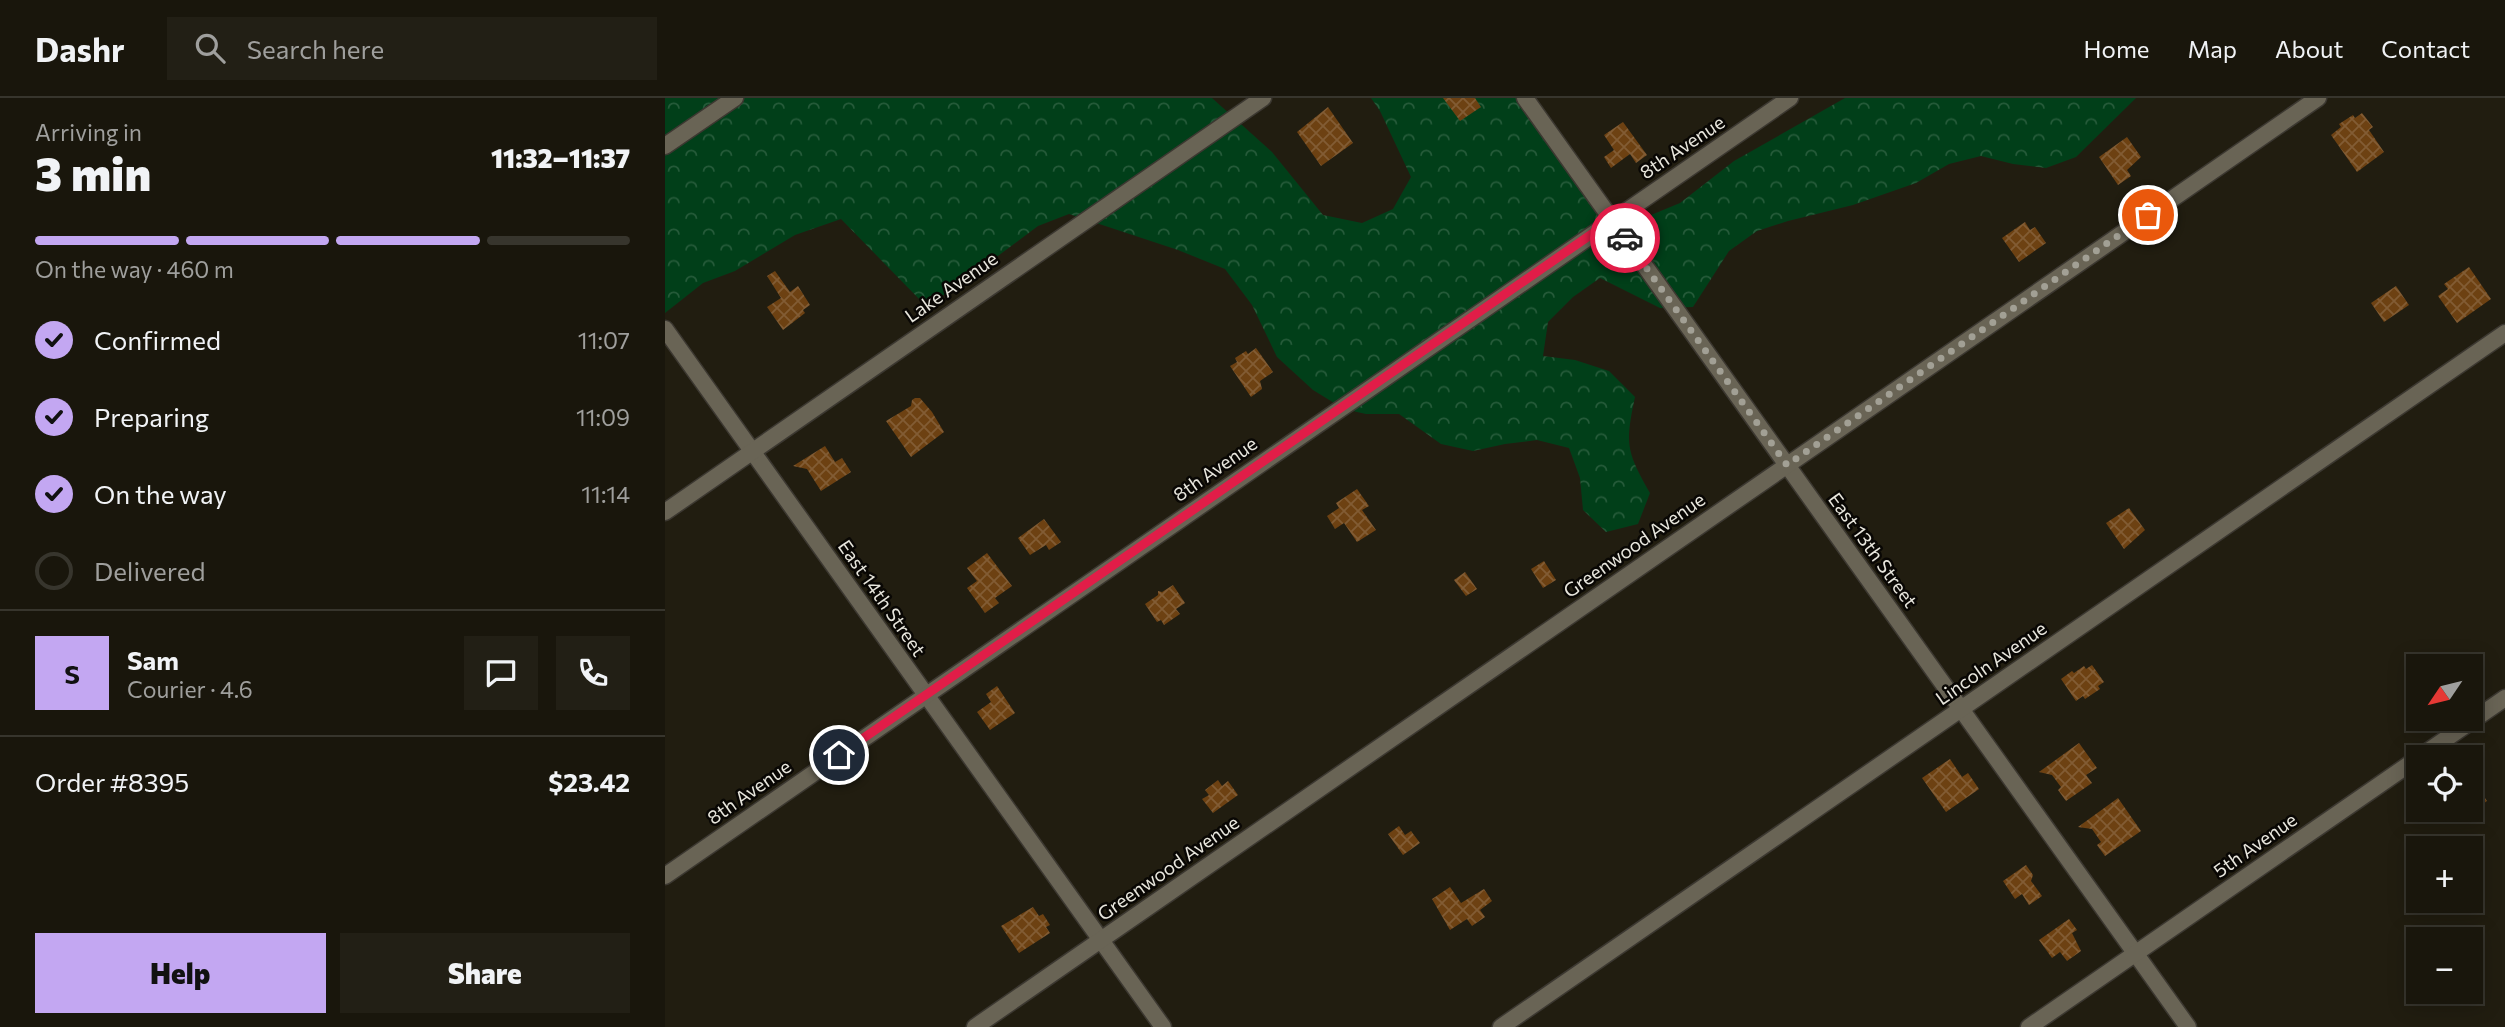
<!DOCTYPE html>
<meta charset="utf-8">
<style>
:root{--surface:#19160c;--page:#221f15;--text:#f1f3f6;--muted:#9f9f9d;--line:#37352d;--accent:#c3a7f2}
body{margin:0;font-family:Commissioner,sans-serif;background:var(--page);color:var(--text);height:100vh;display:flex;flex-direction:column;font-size:26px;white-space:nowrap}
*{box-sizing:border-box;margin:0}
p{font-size:23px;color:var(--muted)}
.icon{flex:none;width:38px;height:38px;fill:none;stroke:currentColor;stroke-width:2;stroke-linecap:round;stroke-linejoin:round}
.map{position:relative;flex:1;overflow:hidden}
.sheet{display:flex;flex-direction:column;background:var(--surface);width:665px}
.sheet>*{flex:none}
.needle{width:46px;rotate:235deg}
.tools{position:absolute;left:1741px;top:556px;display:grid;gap:14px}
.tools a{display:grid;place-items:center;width:77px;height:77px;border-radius:0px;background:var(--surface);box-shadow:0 4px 18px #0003,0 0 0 2px var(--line);font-size:35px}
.pin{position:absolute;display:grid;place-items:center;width:60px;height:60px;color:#fff;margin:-30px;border:4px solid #fff;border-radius:50%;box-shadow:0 2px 7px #0007}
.courier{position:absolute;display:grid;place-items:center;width:70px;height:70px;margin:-35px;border:5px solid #e11d48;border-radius:50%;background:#fff;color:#222;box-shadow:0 2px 9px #0007}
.overview em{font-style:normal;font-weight:800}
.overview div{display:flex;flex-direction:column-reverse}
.overview{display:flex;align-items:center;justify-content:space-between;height:119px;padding:0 35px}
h1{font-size:46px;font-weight:800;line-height:52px}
.bar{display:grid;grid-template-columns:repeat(4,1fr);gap:10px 7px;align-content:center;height:84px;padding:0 35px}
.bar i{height:9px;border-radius:5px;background:var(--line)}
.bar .current{background:var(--accent)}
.bar p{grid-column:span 4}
.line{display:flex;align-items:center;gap:18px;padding:0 35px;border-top:2px solid var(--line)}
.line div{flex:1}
.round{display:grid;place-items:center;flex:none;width:74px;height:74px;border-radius:0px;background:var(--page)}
ol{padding:0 35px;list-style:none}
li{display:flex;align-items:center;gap:21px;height:77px}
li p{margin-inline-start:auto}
li .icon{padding:7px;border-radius:50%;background:var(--accent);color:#111;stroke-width:4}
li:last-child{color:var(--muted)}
li i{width:38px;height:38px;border:4px solid var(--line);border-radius:50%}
.button{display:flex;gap:14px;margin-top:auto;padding:14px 35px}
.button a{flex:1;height:80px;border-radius:0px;background:var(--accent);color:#111;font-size:28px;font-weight:800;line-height:80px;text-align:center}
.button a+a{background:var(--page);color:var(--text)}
header{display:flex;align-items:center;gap:42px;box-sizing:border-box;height:98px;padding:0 35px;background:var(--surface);border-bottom:2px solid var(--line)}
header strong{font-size:33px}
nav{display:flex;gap:38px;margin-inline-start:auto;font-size:24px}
.search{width:490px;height:63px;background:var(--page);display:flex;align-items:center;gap:18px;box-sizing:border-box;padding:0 24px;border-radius:0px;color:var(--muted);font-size:26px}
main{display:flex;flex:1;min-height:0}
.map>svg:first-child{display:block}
.forest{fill:url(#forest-crowns)}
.building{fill:url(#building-cross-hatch)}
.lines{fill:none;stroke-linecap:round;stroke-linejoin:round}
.minor-casing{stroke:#3c3831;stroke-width:19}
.minor{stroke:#696455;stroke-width:16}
.done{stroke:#a2a095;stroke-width:7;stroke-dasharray:0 12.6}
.route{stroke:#e11d48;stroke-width:9}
.labels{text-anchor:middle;stroke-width:5;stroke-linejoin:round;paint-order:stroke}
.street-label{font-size:19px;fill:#e8e6dd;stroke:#090704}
</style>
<header>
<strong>Dashr</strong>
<div class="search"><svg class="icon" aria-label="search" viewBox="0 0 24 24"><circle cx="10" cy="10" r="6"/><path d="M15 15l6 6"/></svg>Search here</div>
<nav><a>Home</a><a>Map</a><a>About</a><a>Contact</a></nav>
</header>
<main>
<section class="sheet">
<div class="overview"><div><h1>3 min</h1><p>Arriving in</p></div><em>11:32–11:37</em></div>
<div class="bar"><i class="current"></i><i class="current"></i><i class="current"></i><i></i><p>On the way · 460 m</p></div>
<ol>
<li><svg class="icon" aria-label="check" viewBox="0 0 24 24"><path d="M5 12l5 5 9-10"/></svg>Confirmed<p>11:07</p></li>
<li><svg class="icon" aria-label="check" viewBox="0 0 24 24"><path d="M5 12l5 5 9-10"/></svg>Preparing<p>11:09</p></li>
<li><svg class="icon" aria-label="check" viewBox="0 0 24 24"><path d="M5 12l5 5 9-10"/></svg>On the way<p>11:14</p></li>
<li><i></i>Delivered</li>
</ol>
<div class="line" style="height:126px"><b class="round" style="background:var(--accent);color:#111">S</b><div><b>Sam</b><p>Courier · 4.6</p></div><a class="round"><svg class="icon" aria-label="chat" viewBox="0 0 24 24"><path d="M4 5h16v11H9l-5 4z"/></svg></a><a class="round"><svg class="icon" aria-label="phone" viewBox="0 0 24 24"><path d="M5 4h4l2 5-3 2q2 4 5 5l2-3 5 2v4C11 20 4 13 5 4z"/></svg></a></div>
<div class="line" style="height:91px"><div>Order #8395</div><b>$23.42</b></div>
<div class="button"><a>Help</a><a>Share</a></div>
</section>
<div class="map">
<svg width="1840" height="929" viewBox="0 0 1840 929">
<defs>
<pattern id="forest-crowns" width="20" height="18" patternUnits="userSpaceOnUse" patternTransform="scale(1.75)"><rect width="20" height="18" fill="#013f19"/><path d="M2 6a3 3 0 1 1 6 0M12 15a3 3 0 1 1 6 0" fill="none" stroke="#265b3a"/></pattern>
<pattern id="building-cross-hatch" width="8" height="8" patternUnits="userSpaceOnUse" patternTransform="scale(1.75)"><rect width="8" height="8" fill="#6d4112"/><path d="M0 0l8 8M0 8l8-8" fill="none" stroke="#825c34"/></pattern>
</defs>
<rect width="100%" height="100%" fill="#211d10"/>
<path class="forest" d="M0 0H547L607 54 658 117 697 125 728 111 746 79 715 13 706 0H864L954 121 986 117 1015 105 1069 63 1180 0H1471L1411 59 1381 70 1348 66 1316 58 1284 66 1251 85 1188 107 1123 123 1092 133 1064 153 1028 209 995 210 935 180 908 199 883 224 878 258 910 262 944 273 970 299C960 346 961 353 985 395L973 426 941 434 918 412 915 380 904 350 872 342 840 346 808 353 776 346 734 316H701L679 311 648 292 612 259 587 207 560 171 513 152 404 116 373 128 282 196 257 204 176 121 130 137 70 173 38 185 0 215Z"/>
<g class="building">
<polygon points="778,0 810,0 816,9 795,23"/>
<polygon points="663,9 688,45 656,68 632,34"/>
<polygon points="1697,15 1708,29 1704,32 1719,54 1692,74 1666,37 1676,29 1674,26 1688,17 1690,20"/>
<polygon points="958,24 982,57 971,65 965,56 946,70 939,59 949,52 939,37"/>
<polygon points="1462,39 1476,59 1462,72 1466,78 1453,87 1434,59"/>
<polygon points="1360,124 1365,132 1370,129 1381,145 1354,164 1337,140"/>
<polygon points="1804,169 1826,201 1792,225 1773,198 1783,191 1779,186"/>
<polygon points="110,173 125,194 133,188 145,207 138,212 140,215 118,232 102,209 116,200 102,178"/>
<polygon points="1731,188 1744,207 1719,224 1706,205"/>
<polygon points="591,250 608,274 595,283 597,291 586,299 565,268 572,264 570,260 581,253 583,256"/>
<polygon points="250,300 255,300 267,314 279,334 246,359 221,323 246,308 247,302"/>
<polygon points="160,348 170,364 177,360 186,374 156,393 142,371 128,368"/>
<polygon points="692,391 704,408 697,412 711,432 692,444 679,425 670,431 662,418 674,410 671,405"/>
<polygon points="1464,410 1480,432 1459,451 1441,425"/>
<polygon points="379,421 396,444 384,452 381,447 365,457 353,440"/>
<polygon points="322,455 347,488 330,500 334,505 320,515 302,490 312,483 302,470"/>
<polygon points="879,463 891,482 878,490 866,471"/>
<polygon points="800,474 812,491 801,498 789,482"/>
<polygon points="508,487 520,505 511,511 515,516 499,527 496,522 492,524 480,506 493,497 493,493 497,494"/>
<polygon points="1427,567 1439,584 1433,588 1435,591 1420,601 1418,598 1411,603 1396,581 1407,573 1409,575 1419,568 1421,571"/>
<polygon points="332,588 350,615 325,632 312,614 326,604 321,596"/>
<polygon points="1414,645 1432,670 1421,677 1427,685 1401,703 1393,692 1396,689 1387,677 1374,674"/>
<polygon points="1285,661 1297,679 1303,675 1314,691 1281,714 1257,680"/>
<polygon points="1806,680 1822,703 1806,714"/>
<polygon points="553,682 557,688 563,683 573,697 548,715 537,701 544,697 540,692"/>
<polygon points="1453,700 1476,733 1440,758 1432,747 1436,744 1427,731 1413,729"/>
<polygon points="734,728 740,737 746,733 755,745 738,757 723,736"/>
<polygon points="1361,767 1368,777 1366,783 1377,798 1364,807 1357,796 1350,801 1338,783"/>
<polygon points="785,789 796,805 819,791 827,803 815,812 820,819 807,828 802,821 785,832 767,801"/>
<polygon points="368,809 374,818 378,816 385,827 381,829 385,835 354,855 336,828"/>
<polygon points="1404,821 1412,832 1407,835 1416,853 1402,863 1395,854 1387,860 1374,842"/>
</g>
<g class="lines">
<g class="minor-casing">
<g id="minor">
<polyline points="860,0 1523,929"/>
<polyline points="0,48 70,0"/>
<polyline points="0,231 498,929"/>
<polyline points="0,414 598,0"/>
<polyline points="0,778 1125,0"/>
<polyline points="310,929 1653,0"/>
<polyline points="836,929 1840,235"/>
<polyline points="1364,929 1840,600"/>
</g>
</g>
<use href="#minor" class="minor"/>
</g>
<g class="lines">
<polyline class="done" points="960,140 1122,367 1483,117"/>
<polyline class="route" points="174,657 947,122 960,140"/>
</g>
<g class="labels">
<g class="street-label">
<text transform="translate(1017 49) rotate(-34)" y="7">8th Avenue</text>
<text transform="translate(286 189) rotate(-35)" y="7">Lake Avenue</text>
<text transform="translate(550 371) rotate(-35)" y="7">8th Avenue</text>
<text transform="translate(969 447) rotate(-35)" y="7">Greenwood Avenue</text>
<text transform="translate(1208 452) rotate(54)" y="7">East 13th Street</text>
<text transform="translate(217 500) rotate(55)" y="7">East 14th Street</text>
<text transform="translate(1326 565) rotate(-35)" y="7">Lincoln Avenue</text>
<text transform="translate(84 694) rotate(-35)" y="7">8th Avenue</text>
<text transform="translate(1590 747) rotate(-35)" y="7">5th Avenue</text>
<text transform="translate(503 770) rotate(-35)" y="7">Greenwood Avenue</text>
</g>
</g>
</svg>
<div class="tools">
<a><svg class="needle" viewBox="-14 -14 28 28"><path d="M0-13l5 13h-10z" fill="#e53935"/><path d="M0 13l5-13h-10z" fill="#9f9f9d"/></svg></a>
<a><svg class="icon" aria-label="locate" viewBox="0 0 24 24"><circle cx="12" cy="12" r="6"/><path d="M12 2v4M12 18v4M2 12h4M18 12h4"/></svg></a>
<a>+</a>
<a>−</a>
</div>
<div class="pin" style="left:1483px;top:117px;background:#ea580c"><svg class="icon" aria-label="bag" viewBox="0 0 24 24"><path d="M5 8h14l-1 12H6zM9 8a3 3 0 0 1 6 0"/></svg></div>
<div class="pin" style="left:174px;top:657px;background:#1f2937"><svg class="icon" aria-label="home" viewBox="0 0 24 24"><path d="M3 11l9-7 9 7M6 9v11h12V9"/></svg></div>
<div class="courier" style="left:960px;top:140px"><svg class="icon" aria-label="car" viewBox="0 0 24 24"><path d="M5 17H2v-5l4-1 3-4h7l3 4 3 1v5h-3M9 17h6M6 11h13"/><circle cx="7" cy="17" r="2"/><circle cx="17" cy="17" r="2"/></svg></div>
</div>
</main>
